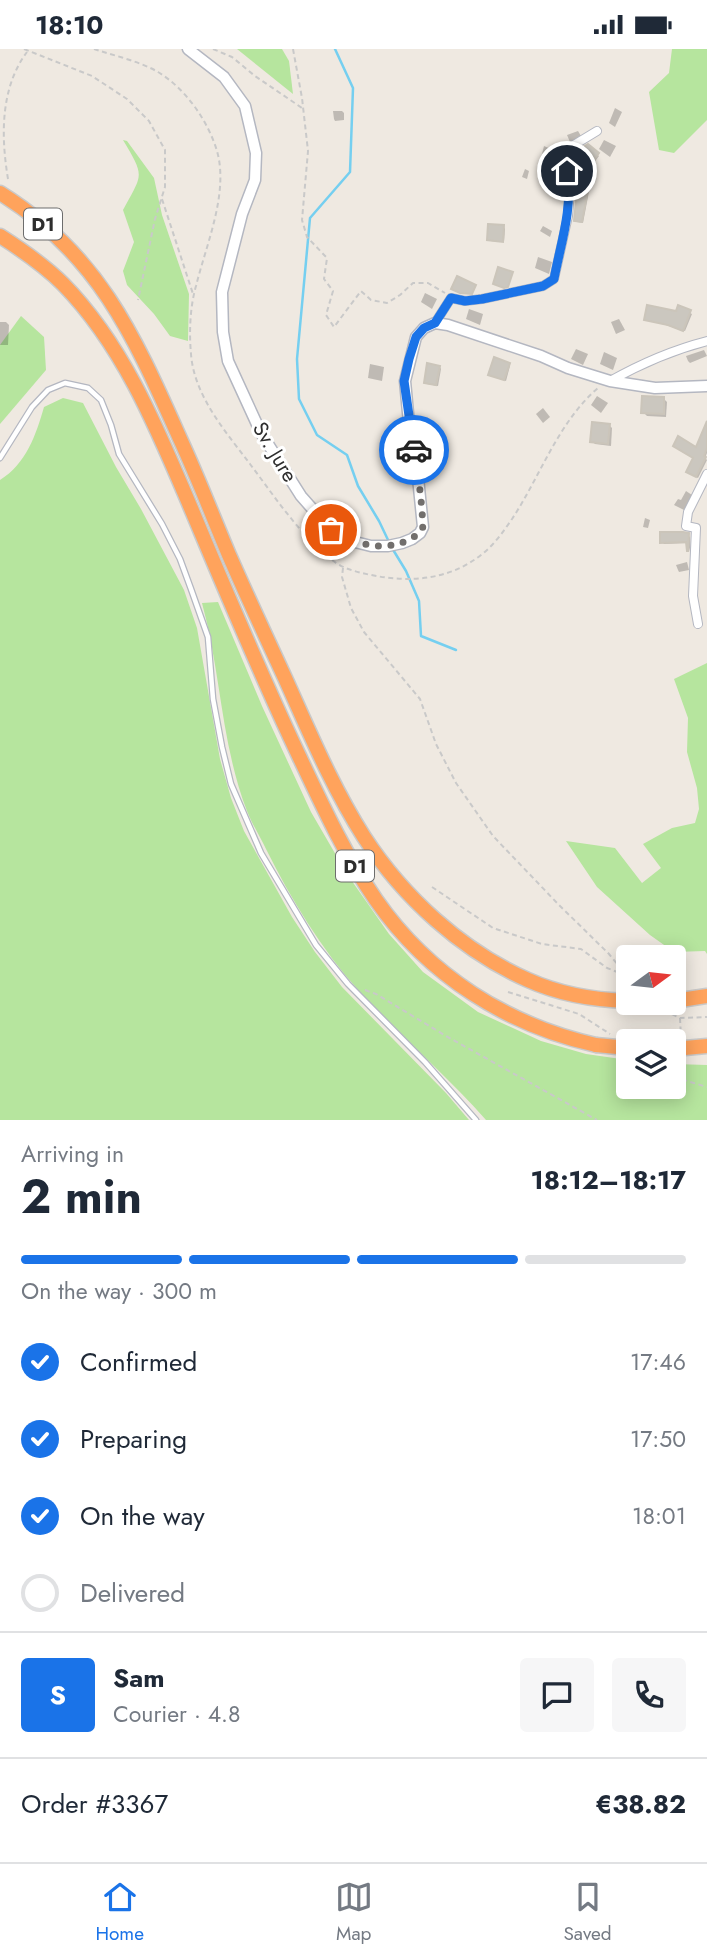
<!DOCTYPE html>
<meta charset="utf-8">
<style>
:root{--surface:#fff;--page:#f6f6f7;--text:#1f2937;--muted:#747a83;--line:#e0e1e3;--accent:#1a73e8}
body{margin:0;font-family:Jost,sans-serif;background:var(--page);color:var(--text);height:100vh;display:flex;flex-direction:column;font-size:26px;white-space:nowrap}
*{box-sizing:border-box;margin:0}
p{font-size:23px;color:var(--muted)}
.icon{flex:none;width:38px;height:38px;fill:none;stroke:currentColor;stroke-width:2;stroke-linecap:round;stroke-linejoin:round}
.map{position:relative;height:1071px;overflow:hidden}
.panel{display:flex;flex-direction:column;background:var(--surface);flex:1}
.panel>*{flex:none}
.needle{width:46px;rotate:75deg}
.buttons{position:absolute;left:616px;top:896px;display:grid;gap:14px}
.buttons a{display:grid;place-items:center;width:70px;height:70px;border-radius:7px;background:var(--surface);box-shadow:0 4px 18px #0003;font-size:35px}
.pin{position:absolute;display:grid;place-items:center;width:60px;height:60px;color:#fff;margin:-30px;border:4px solid #fff;border-radius:50%;box-shadow:0 2px 7px #0007}
.courier{position:absolute;display:grid;place-items:center;width:70px;height:70px;margin:-35px;border:5px solid #1a73e8;border-radius:50%;background:#fff;color:#222;box-shadow:0 2px 9px #0007}
.overview em{font-style:normal;font-weight:700}
.overview div{display:flex;flex-direction:column-reverse}
.overview{display:flex;align-items:center;justify-content:space-between;height:119px;padding:0 21px}
h1{font-size:46px;font-weight:700;line-height:52px}
.bar{display:grid;grid-template-columns:repeat(4,1fr);gap:10px 7px;align-content:center;height:84px;padding:0 21px}
.bar i{height:9px;border-radius:5px;background:var(--line)}
.bar .active{background:var(--accent)}
.bar p{grid-column:span 4}
.line{display:flex;align-items:center;gap:18px;padding:0 21px;border-top:2px solid var(--line)}
.line div{flex:1}
.round{display:grid;place-items:center;flex:none;width:74px;height:74px;border-radius:7px;background:var(--page)}
ol{padding:0 21px;list-style:none}
li{display:flex;align-items:center;gap:21px;height:77px}
li p{margin-inline-start:auto}
li .icon{padding:7px;border-radius:50%;background:var(--accent);color:#fff;stroke-width:4}
li:last-child{color:var(--muted)}
li i{width:38px;height:38px;border:4px solid var(--line);border-radius:50%}
.status{display:flex;justify-content:space-between;align-items:center;height:49px;padding:0 35px;background:var(--surface);direction:ltr}
.status svg{height:19px;fill:currentColor}
.dock{display:flex;justify-content:space-around;align-items:center;height:98px;border-top:2px solid var(--line);background:var(--surface);font-size:19px;color:var(--muted)}
.dock a{display:grid;justify-items:center;gap:4px}
.dock .active{color:var(--accent)}
.map>svg:first-child{display:block}
.green{fill:#b6e59e}
.shadow{fill:#0003}
.lines{fill:none;stroke-linecap:round;stroke-linejoin:round}
.stream{stroke:#75cff0;stroke-width:2.5}
.building{fill:#cbc7bf;stroke:#cbc5ba;stroke-width:2}
.lane-casing{stroke:#b4b7c1;stroke-width:7}
.street-casing{stroke:#b4b7c1;stroke-width:10}
.secondary-casing{stroke:#b4b7c1;stroke-width:13}
.highway-casing{stroke:#c9c9c9;stroke-width:17}
.path{stroke:#c9c9c9;stroke-width:2;stroke-dasharray:5 3.5;stroke-linecap:butt}
.lane{stroke:#fff;stroke-width:4.5}
.street{stroke:#fff;stroke-width:8}
.secondary{stroke:#fff;stroke-width:10}
.highway{stroke:#ffa35c;stroke-width:14}
.highway-bridge-casing{stroke:#c9c9c9;stroke-width:17;stroke-linecap:butt}
.highway-bridge{stroke:#ffa35c;stroke-width:14}
.done{stroke:#726f6d;stroke-width:7;stroke-dasharray:0 12.6}
.route{stroke:#1a73e8;stroke-width:9}
.labels{text-anchor:middle;stroke-width:6;stroke-linejoin:round;paint-order:stroke}
.shield{fill:#fff;stroke:#6d6d6d;stroke-width:2}
.shield-label{font-size:19px;font-weight:bold;fill:#2e2e2e}
.street-label{font-size:21px;fill:#2e2e2e;stroke:#fff}
</style>
<div class="status"><b>18:10</b><svg viewBox="0 0 49 12"><path d="M0 12V9h3v3zM5 12V6h3v6zM10 12V3h3v9zM15 12V0h3v12zM26 1h20v11H26zM47 4h2v5h-2z"/></svg></div>
<div class="map">
<svg width="707" height="1071" viewBox="0 0 707 1071">
<rect width="100%" height="100%" fill="#efe9e1"/>
<g class="green">
<polygon points="237,0 282,0 289,12 293,45"/>
<polygon points="672,0 707,0 707,71 674,104 659,101 649,43 669,24"/>
<path d="M123 91 127 92 154 129 162 166 189 245 188 292 170 287 154 265 127 236 123 222 134 193 123 161C143 124 145 128 123 91Z"/>
<polygon points="21,267 44,288 46,321 0,375 0,296"/>
<path d="M63 349 83 354 116 418 141 460 184 541 197 579 220 710 231 749 244 782 292 868 315 903 342 938 446 1044 469 1071H0V431C26 415 36 386 44 358Z"/>
<path d="M218 553 262 657 311 763 347 825 389 885 423 923 478 963 541 992 586 1005 628 1011V1038H674V1015L707 1016V1071H486C446 1025 399 987 359 942 321 900 291 850 266 800 260 787 252 775 247 762 221 695 221 623 202 554Z"/>
<polygon points="707,614 707,905 705,902 674,903 650,886 597,838 566,792 615,799 642,834 661,819 643,795 672,779 695,774 699,760 697,739 687,703 688,669 674,630"/>
</g>
<g class="shadow">
<polygon points="615,59 622,63 615,78 609,74"/>
<polygon points="333,62 342,62 344,64 344,71 335,72 334,70"/>
<polygon points="578,82 581,87 570,93 567,86"/>
<polygon points="604,91 616,97 610,108 599,100"/>
<polygon points="544,97 553,101 550,113 541,109"/>
<polygon points="587,98 599,107 590,119 576,108"/>
<polygon points="525,120 529,122 527,130 522,128"/>
<polygon points="560,130 562,132 564,147 559,145"/>
<polygon points="589,130 591,132 583,174 577,173 575,171"/>
<polygon points="543,177 552,182 550,188 540,182"/>
<polygon points="504,178 505,180 504,193 490,192 489,191"/>
<polygon points="538,208 552,213 549,225 535,219"/>
<polygon points="425,244 437,250 432,260 421,253"/>
<polygon points="679,258 692,265 685,282 646,270 677,264"/>
<polygon points="469,260 483,265 480,276 466,270"/>
<polygon points="619,270 625,281 616,285 611,273"/>
<polygon points="0,273 6,273 9,276 8,296 0,296"/>
<polygon points="576,300 588,305 583,316 571,310"/>
<polygon points="704,301 707,307 690,314 688,312 686,307"/>
<polygon points="604,303 617,309 613,321 600,315"/>
<polygon points="370,315 384,318 382,332 368,329"/>
<polygon points="509,315 510,317 506,332 492,327"/>
<polygon points="440,318 441,320 438,337 427,335 425,333"/>
<polygon points="597,347 608,354 601,364 591,356"/>
<polygon points="664,350 667,353 666,368 647,367 643,363"/>
<polygon points="543,359 550,368 543,374 536,365"/>
<polygon points="609,376 612,379 611,397 595,395 592,392"/>
<polygon points="707,382 707,404 705,409 707,411 698,429 689,424 697,400"/>
<polygon points="686,442 692,446 684,461 674,456 678,450 681,451"/>
<polygon points="645,469 650,471 648,479 643,478"/>
<polygon points="688,486 690,488 690,503 688,494 664,495 662,493"/>
<polygon points="687,513 689,521 679,523 678,521 676,516"/>
</g>
<g class="lines">
<g class="stream">
<polyline points="335,0 353,39 350,123 310,169 297,310 299,350 317,386 347,406 358,437 379,472 389,493"/>
<polyline points="392,499 406,522 419,552 421,587 456,601"/>
</g>
</g>
<g class="building">
<polygon points="588,95 599,104 588,119 573,108 579,101"/>
<polygon points="580,127 590,129 582,173 574,172 577,142 575,129 580,130"/>
<polygon points="488,175 504,176 503,193 487,191"/>
<polygon points="498,218 513,223 508,238 504,239 493,235"/>
<polygon points="457,227 476,236 472,245 460,244 451,240"/>
<polygon points="647,256 676,262 678,256 691,261 683,282 668,276 644,271"/>
<polygon points="494,308 510,314 504,331 488,326"/>
<polygon points="427,314 440,317 436,336 424,334"/>
<polygon points="642,347 664,348 664,365 641,364"/>
<polygon points="707,372 707,399 704,407 706,408 696,428 686,423 693,409 673,397 678,387 696,398"/>
<polygon points="592,373 610,375 608,395 590,393"/>
<polygon points="660,483 683,483 689,484 688,502 687,502 686,493 660,494"/>
</g>
<g class="lines">
<g class="lane-casing">
<polyline id="lane" points="0,409 32,358 48,341 65,334 88,339 101,351 111,376 119,405 162,475 180,510 191,540 208,588 213,650 222,698 231,735 261,804 316,896 348,935 425,1013 476,1071"/>
</g>
<g class="street-casing">
<g id="street">
<polyline points="435,274 451,249 465,252 482,250 543,237 554,230 568,167 570,142 564,102 597,82"/>
<path d="M610 332C642 314 672 301 707 292"/>
<polyline points="698,575 693,547 696,479 686,477 688,463 707,425"/>
</g>
</g>
<g class="secondary-casing">
<polyline id="secondary" points="188,0 224,28 245,57 256,104 255,131 242,165 222,243 223,283 228,312 261,384 301,447 331,481 351,492 371,497 388,497 402,494 412,490 420,484 423,478 417,419 410,385 405,332 416,288 424,279 435,274 448,276 541,307 568,319 610,332 655,339 707,337"/>
</g>
<g class="highway-casing">
<g id="highway">
<path d="M0 144C100 206 135 289 181 392 198 429 213 468 229 506 247 547 266 588 285 629 309 682 332 738 364 788 403 848 462 902 528 931 559 945 595 951 628 952"/>
<path d="M0 187C22 201 44 216 63 235 125 298 159 384 193 464 227 545 261 627 299 707 322 756 345 806 376 851 429 927 507 976 596 996"/>
<polyline points="674,952 707,947"/>
<polyline points="674,1000 707,997"/>
</g>
</g>
<g class="path">
<polyline points="24,0 92,27 127,50 149,72 165,101 165,138 155,170 138,251"/>
<path d="M94 0C115 7 139 12 158 23 186 40 208 72 217 102 229 144 206 196 196 237 190 258 189 283 191 305 194 347 226 383 250 415 275 448 299 485 332 511 343 520 357 523 371 526 410 534 449 531 481 506 494 496 503 483 512 470 541 426 558 373 599 338"/>
<polyline points="213,0 232,8 255,27 302,59"/>
<polyline points="293,0 302,49 308,102 302,171 307,188 327,209 324,230 333,242 326,266 334,278 361,242 371,251 387,254 400,246 413,234 428,234 445,244"/>
<path d="M8 130C1 88 0 39 27 3"/>
<polyline points="162,150 193,245"/>
<polyline points="343,519 342,528 351,559 364,583 420,650 436,695 456,734 493,787 559,856 609,905 628,928"/>
<polyline points="432,838 493,879 542,895 581,900 607,919 625,926"/>
<polyline points="365,941 376,945 446,987 597,1071"/>
<polyline points="508,943 579,965 610,985"/>
<polyline points="649,954 680,969 707,968"/>
<polyline points="680,969 681,988"/>
<polyline points="634,988 670,989"/>
<polyline points="674,1028 707,1038"/>
</g>
<use href="#lane" class="lane"/>
<use href="#street" class="street"/>
<use href="#secondary" class="secondary"/>
<use href="#highway" class="highway"/>
<g class="highway-bridge-casing">
<polyline id="highway-bridge" points="596,996 628,999"/>
</g>
<use href="#highway-bridge" class="highway-bridge"/>
</g>
<g class="lines">
<path class="done" d="M331 481C355 494 381 504 408 491 414 488 422 484 423 477 423 472 422 465 422 461 420 441 418 421 414 401"/>
<path class="route" d="M414 401 404 332 409 310 416 288 424 279 435 274 451 249 465 252 482 250 543 237 554 230C561 193 573 160 567 122"/>
</g>
<g class="labels">
<g class="shield">
<rect x="24" y="159.5" width="38" height="31" rx="5"/>
<rect x="336" y="801.5" width="38" height="31" rx="5"/>
</g>
<g class="shield-label">
<text x="43" y="182">D1</text>
<text x="355" y="824">D1</text>
</g>
<g class="street-label">
<text transform="translate(275 403) rotate(59)" y="7">Sv. Jure</text>
</g>
</g>
</svg>
<div class="buttons">
<a><svg class="needle" viewBox="-14 -14 28 28"><path d="M0-13l5 13h-10z" fill="#e53935"/><path d="M0 13l5-13h-10z" fill="#747a83"/></svg></a>
<a><svg class="icon" aria-label="layers" viewBox="0 0 24 24"><path d="M12 4l9 5-9 5-9-5zM3 14l9 5 9-5"/></svg></a>
</div>
<div class="pin" style="left:331px;top:481px;background:#ea580c"><svg class="icon" aria-label="bag" viewBox="0 0 24 24"><path d="M5 8h14l-1 12H6zM9 8a3 3 0 0 1 6 0"/></svg></div>
<div class="pin" style="left:567px;top:122px;background:#1f2937"><svg class="icon" aria-label="home" viewBox="0 0 24 24"><path d="M3 11l9-7 9 7M6 9v11h12V9"/></svg></div>
<div class="courier" style="left:414px;top:401px"><svg class="icon" aria-label="car" viewBox="0 0 24 24"><path d="M5 17H2v-5l4-1 3-4h7l3 4 3 1v5h-3M9 17h6M6 11h13"/><circle cx="7" cy="17" r="2"/><circle cx="17" cy="17" r="2"/></svg></div>
</div>
<section class="panel">
<div class="overview"><div><h1>2 min</h1><p>Arriving in</p></div><em>18:12–18:17</em></div>
<div class="bar"><i class="active"></i><i class="active"></i><i class="active"></i><i></i><p>On the way · 300 m</p></div>
<ol>
<li><svg class="icon" aria-label="check" viewBox="0 0 24 24"><path d="M5 12l5 5 9-10"/></svg>Confirmed<p>17:46</p></li>
<li><svg class="icon" aria-label="check" viewBox="0 0 24 24"><path d="M5 12l5 5 9-10"/></svg>Preparing<p>17:50</p></li>
<li><svg class="icon" aria-label="check" viewBox="0 0 24 24"><path d="M5 12l5 5 9-10"/></svg>On the way<p>18:01</p></li>
<li><i></i>Delivered</li>
</ol>
<div class="line" style="height:126px"><b class="round" style="background:var(--accent);color:#fff">S</b><div><b>Sam</b><p>Courier · 4.8</p></div><a class="round"><svg class="icon" aria-label="chat" viewBox="0 0 24 24"><path d="M4 5h16v11H9l-5 4z"/></svg></a><a class="round"><svg class="icon" aria-label="phone" viewBox="0 0 24 24"><path d="M5 4h4l2 5-3 2q2 4 5 5l2-3 5 2v4C11 20 4 13 5 4z"/></svg></a></div>
<div class="line" style="height:91px"><div>Order #3367</div><b>€38.82</b></div>
</section>
<nav class="dock">
<a class="active"><svg class="icon" aria-label="home" viewBox="0 0 24 24"><path d="M3 11l9-7 9 7M6 9v11h12V9"/></svg>Home</a>
<a><svg class="icon" aria-label="map" viewBox="0 0 24 24"><path d="M3 6l6-2 6 2 6-2v14l-6 2-6-2-6 2zM9 4v14M15 6v14"/></svg>Map</a>
<a><svg class="icon" aria-label="saved" viewBox="0 0 24 24"><path d="M7 4h10v16l-5-4-5 4z"/></svg>Saved</a>
</nav>
